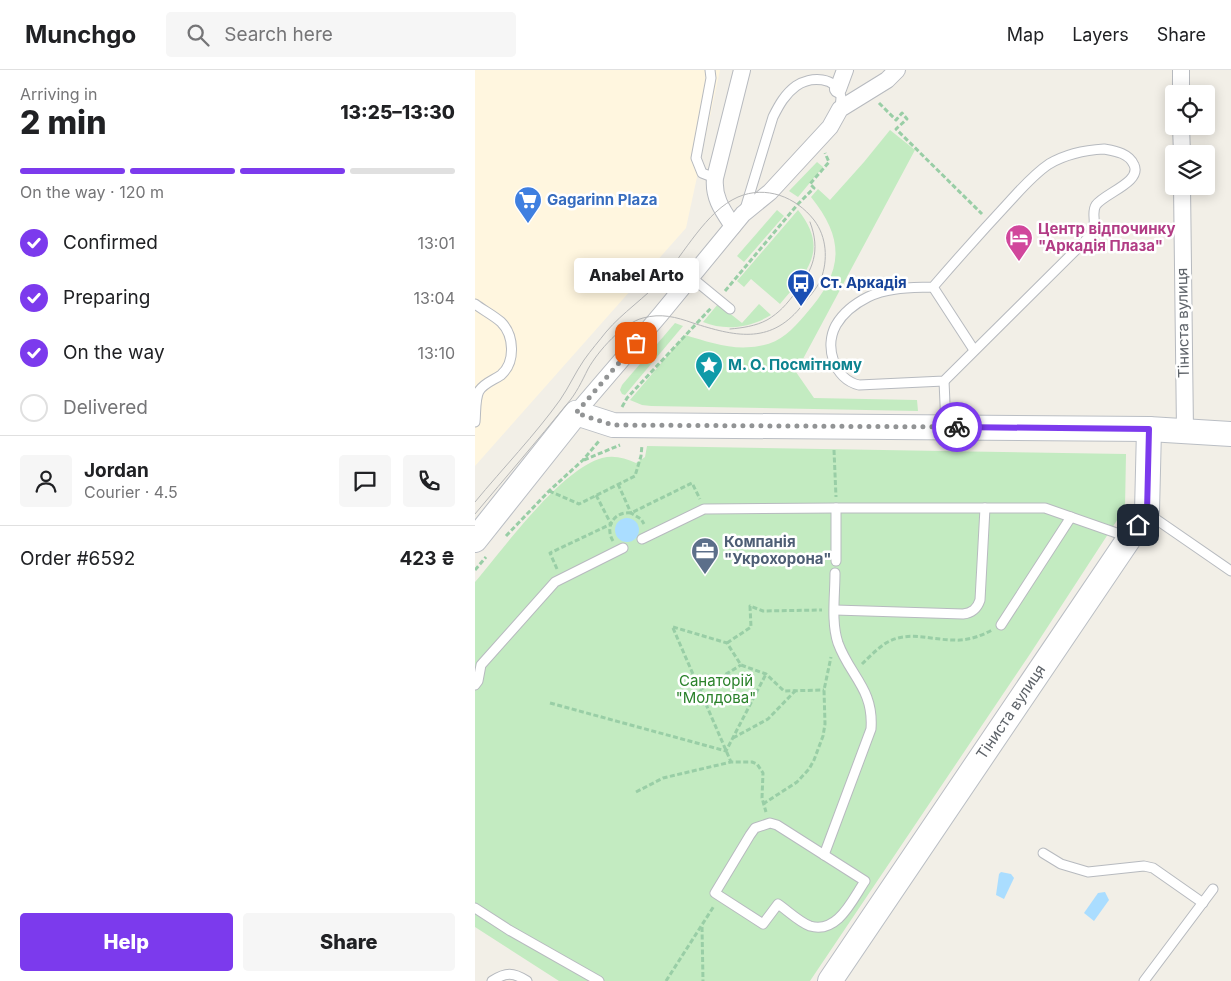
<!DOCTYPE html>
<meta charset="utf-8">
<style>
:root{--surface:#fff;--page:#f6f6f6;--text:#202124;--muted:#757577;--line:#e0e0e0;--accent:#7c3aed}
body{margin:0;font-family:Inter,sans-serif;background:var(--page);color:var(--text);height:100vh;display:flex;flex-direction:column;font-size:19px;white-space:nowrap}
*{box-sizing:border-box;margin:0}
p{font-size:16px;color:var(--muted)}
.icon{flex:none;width:28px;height:28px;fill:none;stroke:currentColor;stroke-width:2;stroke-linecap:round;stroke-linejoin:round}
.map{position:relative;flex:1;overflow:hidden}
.sheet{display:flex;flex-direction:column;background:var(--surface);width:475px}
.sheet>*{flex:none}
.tools{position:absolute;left:690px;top:15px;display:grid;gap:10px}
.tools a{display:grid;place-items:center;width:50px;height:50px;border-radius:5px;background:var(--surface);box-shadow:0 2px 12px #0003;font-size:25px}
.pin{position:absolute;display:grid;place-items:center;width:42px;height:42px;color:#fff;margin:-21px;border-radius:10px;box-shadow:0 2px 8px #0006}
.courier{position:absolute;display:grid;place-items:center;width:50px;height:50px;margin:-25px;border:4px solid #7c3aed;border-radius:50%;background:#fff;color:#222;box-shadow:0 1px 6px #0007}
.bubble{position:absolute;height:35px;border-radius:5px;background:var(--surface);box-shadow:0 2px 12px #0003;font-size:16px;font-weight:800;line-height:35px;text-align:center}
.head em{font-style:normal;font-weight:800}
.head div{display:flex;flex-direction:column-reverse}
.head{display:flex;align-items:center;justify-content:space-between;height:85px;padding:0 20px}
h1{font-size:32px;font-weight:800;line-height:38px}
.bar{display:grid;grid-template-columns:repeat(4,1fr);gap:8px 5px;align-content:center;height:60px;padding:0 20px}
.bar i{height:6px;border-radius:4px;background:var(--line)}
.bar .selected{background:var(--accent)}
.bar p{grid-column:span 4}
.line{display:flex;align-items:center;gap:12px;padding:0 20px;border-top:1px solid var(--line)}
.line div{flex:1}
.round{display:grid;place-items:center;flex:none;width:52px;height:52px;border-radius:5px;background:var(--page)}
ol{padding:0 20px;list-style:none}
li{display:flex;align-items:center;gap:15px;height:55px}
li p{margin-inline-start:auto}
li .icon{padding:5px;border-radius:50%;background:var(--accent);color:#fff;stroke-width:4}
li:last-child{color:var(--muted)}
li i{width:28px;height:28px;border:2px solid var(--line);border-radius:50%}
.cta{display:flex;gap:10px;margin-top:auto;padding:10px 20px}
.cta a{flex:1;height:58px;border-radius:5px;background:var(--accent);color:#fff;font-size:20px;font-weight:800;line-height:58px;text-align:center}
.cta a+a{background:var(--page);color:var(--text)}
header{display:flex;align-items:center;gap:30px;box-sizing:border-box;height:70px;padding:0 25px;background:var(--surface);border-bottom:1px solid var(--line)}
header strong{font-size:24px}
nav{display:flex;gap:28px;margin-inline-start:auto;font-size:18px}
.search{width:350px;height:45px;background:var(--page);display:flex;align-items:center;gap:12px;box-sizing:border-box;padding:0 18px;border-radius:5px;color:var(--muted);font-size:19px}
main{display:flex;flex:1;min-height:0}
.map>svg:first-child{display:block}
.commercial{fill:#fff6df}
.green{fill:#c3ebc1}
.water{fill:#adf}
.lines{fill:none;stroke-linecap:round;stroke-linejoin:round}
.lane-casing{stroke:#b7babf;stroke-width:11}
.street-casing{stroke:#b7babf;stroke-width:18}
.secondary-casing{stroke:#babec4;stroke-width:26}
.path{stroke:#99cea6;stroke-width:3;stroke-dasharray:5 2.5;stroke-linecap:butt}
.lane{stroke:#fff;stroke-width:9}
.street{stroke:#fff;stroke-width:16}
.secondary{stroke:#fff;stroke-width:24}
.tram{stroke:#b6b7b8;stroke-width:1}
.done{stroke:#929495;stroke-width:5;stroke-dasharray:0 9}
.route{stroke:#7c3aed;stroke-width:6}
.labels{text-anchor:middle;stroke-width:5;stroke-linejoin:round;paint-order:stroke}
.shop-label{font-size:15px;font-weight:bold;fill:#366cbe;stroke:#fff;text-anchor:start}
.hotel-label{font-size:15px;font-weight:bold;fill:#b23c85;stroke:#fff;text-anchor:start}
.transit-label{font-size:15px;font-weight:bold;fill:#164399;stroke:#fff;text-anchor:start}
.street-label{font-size:15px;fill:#5e6369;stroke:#fff}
.culture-label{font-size:15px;font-weight:bold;fill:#0d838f;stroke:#fff;text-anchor:start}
.service-label{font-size:15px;font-weight:bold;fill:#4e5e75;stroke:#fff;text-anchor:start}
.park-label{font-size:15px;fill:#2b822b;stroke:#fff}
</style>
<header>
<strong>Munchgo</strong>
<div class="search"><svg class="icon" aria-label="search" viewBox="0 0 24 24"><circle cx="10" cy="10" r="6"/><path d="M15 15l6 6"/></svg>Search here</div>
<nav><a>Map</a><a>Layers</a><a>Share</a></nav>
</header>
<main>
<section class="sheet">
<div class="head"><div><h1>2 min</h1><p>Arriving in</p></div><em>13:25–13:30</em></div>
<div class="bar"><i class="selected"></i><i class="selected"></i><i class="selected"></i><i></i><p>On the way · 120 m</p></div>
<ol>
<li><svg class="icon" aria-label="check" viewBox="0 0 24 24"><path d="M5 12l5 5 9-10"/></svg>Confirmed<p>13:01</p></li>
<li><svg class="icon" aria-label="check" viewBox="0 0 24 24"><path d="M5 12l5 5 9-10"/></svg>Preparing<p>13:04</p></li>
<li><svg class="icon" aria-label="check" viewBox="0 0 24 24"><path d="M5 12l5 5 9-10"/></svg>On the way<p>13:10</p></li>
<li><i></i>Delivered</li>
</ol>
<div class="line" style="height:90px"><a class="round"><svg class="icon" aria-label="person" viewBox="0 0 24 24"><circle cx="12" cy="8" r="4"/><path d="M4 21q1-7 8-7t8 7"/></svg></a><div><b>Jordan</b><p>Courier · 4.5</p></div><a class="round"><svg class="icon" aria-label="chat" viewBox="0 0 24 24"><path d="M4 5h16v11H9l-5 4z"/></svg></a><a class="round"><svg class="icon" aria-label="phone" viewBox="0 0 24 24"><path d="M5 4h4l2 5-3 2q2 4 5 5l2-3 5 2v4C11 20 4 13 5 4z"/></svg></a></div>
<div class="line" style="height:65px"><div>Order #6592</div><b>423 ₴</b></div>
<div class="cta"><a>Help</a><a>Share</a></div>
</section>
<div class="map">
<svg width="756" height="911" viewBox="0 0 756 911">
<rect width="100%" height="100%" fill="#f2efe7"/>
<polygon class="commercial" points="0,0 245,0 211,158 0,396"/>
<g class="green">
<path d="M415 60 440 80 321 302 339 328 442 330 443 341 176 336 167 335 155 330 210 265C234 272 258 281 284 276 305 273 317 260 330 245 367 203 372 172 336 127L343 119 355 130 389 92Z"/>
<polygon points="342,92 348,97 323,127 314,121"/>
<polygon points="302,140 309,146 269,192 262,186"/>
<path d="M323 140C355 180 332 202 305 234L276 209 269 217 262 211Z"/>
<path d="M243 234 267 253 284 234 296 245C275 258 250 261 228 252Z"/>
<polygon points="200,253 208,256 150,325 147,324 145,320 147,315"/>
<path d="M172 376 651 384 650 438 555 584 335 911H84L0 857V512C28 479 86 399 127 388 139 385 150 388 161 393L170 387Z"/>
</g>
<g class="water">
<circle cx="152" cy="460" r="12"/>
<polygon points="526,802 536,804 539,808 529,829 521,825 524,804"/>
<polygon points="630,822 634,830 619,851 609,843 623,823"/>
</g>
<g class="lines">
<g class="lane-casing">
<g id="lane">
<polyline points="235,0 236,8 221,88 227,103 240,108"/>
<path d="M629 79C640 81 654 83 659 95 667 112 630 123 621 135 617 141 620 148 619 154 618 158 616 162 615 166L469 311 384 315C359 309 349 277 361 255 368 243 381 233 393 227 413 217 436 218 458 217 483 188 509 159 535 131 547 118 559 104 574 94 591 84 610 80 629 79Z"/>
<path d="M270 139 298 47C304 35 310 24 321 16 335 6 362 6 366 27 366 31 365 35 365 39"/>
<polyline points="216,207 255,239"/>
<polyline points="458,217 499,280"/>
<path d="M0 234C8 240 18 245 26 252 39 265 41 292 26 305 19 310 9 313 4 321 0 329 1 342 0 352"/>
<polyline points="469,311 471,356"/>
<polyline points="361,438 361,491"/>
<polyline points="672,443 756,501"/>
<polyline points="167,469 229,439 361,438 570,438 653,467"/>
<path d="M360 540 488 544C497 543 502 539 505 530L510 438"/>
<polyline points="526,555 596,447"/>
<polyline points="0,615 3,611 6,595 80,512 148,478"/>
<path d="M295 753 302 755 390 811C377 830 363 864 335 856 324 852 312 840 303 834L288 854 240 823 275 765 280 758Z"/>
<polyline points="568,783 586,794 613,802 669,796 678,798 728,833"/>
<path d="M349 785 396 659C399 619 375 606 363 573 356 552 360 526 360 503"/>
<polyline points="0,838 34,860 124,911"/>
<path d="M17 911C31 902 38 902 52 911"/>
<polyline points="669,911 738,819"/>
</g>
</g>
<g class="street-casing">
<g id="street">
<polyline points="706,0 706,24"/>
<polyline points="363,19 370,0"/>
<polyline points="706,56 707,84"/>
<polyline points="707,116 710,361"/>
<path d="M258 156C248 141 238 128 240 108L267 0"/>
<polyline points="101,343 185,245 268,144 295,122 355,57 365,39 412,10 422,0"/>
</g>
</g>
<g class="secondary-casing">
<g id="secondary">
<polyline points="0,470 101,343 138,355 674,359 756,364"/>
<polyline points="355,911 672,442 674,359"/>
</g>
</g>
<g class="path">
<polyline points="404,33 421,50 427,43 432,49 421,59 507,144"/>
<polyline points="250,221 323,134 339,118 335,114 354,92 350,83"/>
<polyline points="147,337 152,328 236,238"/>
<polyline points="359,380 361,427"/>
<polyline points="109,390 145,375"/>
<polyline points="143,414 156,443 166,449 169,454"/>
<polyline points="74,421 104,434 160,406 166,386 167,375"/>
<polyline points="31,466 74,421 108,390 124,371"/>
<path d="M138 471C129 456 140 441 156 443L217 413 225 429"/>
<polyline points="82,499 75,483 136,454 121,425"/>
<polyline points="0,500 11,487"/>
<polyline points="198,557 252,573 266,595 291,604 309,621 349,620"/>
<polyline points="198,558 256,692"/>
<polyline points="252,573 276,557 275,536 288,541 347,540"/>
<path d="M387 594C394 587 402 579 411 573 433 560 455 570 479 570 492 571 506 566 517 560"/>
<polyline points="225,620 266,595"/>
<polyline points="75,633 251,681 291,604"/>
<polyline points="258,668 293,649 321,620"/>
<polyline points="161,722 188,708 256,692 277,692 282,694 288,703 287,728 291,742"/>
<polyline points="288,734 322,712 334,699 339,690 348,666 350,654 349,620 356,587"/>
<polyline points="227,857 228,911"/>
<polyline points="191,911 239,836"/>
</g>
<use href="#lane" class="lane"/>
<use href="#street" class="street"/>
<use href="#secondary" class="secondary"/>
<g class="tram">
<path d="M255 259C267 258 281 256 292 250 304 243 312 234 320 223 338 200 346 181 335 152"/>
<path d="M0 432C28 398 60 365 85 330 94 317 100 303 109 290 116 280 124 271 131 262 148 242 170 228 187 209 209 184 231 141 263 127 291 115 321 127 339 150 352 167 353 190 346 209 342 219 332 229 325 238 294 275 259 266 218 253 201 247 186 243 168 248 148 253 123 281 113 299 107 311 101 324 92 334 62 371 31 407 0 444"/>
</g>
</g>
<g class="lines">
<polyline class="done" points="161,273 101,343 138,355 482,357"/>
<polyline class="route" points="482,357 674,359 672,442 663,455"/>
</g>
<defs>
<g id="supermarket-pin" transform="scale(1.4375)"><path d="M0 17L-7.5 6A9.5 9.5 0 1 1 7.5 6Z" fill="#3f7fe0" stroke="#fff"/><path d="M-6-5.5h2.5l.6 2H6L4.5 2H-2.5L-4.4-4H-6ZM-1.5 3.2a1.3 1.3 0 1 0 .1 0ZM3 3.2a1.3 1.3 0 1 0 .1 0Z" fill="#fff"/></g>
<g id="hotel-pin" transform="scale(1.4375)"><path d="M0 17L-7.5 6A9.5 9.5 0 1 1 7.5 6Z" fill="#d1479c" stroke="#fff"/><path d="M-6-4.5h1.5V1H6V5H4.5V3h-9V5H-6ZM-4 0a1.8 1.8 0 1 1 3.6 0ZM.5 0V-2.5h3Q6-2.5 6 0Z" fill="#fff"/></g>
<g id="bus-pin" transform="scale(1.4375)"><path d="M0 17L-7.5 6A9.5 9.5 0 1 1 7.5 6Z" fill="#1a4fb4" stroke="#fff"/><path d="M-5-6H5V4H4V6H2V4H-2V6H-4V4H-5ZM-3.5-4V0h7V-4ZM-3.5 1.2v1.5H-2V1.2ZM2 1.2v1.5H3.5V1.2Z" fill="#fff"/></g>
<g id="sight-pin" transform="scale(1.4375)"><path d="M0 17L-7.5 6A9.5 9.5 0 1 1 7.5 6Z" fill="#0f9aa8" stroke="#fff"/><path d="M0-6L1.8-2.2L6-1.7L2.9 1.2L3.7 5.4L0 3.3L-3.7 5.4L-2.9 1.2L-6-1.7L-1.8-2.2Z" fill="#fff"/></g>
<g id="office-pin" transform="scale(1.4375)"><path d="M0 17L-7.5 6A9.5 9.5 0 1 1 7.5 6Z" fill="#5c6f8a" stroke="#fff"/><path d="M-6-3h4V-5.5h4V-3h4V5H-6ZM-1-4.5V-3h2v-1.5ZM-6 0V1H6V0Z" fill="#fff"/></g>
</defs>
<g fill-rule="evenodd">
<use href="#supermarket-pin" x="53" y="130"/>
<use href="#hotel-pin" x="544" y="168"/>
<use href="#bus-pin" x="326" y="213"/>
<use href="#sight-pin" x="234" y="295"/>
<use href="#office-pin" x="230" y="481"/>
</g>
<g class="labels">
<g class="shop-label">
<text x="72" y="135">Gagarinn Plaza</text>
</g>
<g class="hotel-label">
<text x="563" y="164">Центр відпочинку<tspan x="563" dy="17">"Аркадія Плаза"</tspan></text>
</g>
<g class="transit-label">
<text x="345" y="218">Ст. Аркадія</text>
</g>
<g class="street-label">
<text transform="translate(708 253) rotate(-91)" y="5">Тіниста вулиця</text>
<text transform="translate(536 642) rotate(-56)" y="5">Тіниста вулиця</text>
</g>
<g class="culture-label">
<text x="253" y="300">М. О. Посмітному</text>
</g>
<g class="service-label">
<text x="249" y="477">Компанія<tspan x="249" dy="17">"Укрохорона"</tspan></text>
</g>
<g class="park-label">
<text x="241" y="616">Санаторій<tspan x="241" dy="17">"Молдова"</tspan></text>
</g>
</g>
</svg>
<div class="tools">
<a><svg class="icon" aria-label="locate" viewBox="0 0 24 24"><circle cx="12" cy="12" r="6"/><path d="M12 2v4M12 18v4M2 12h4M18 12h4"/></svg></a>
<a><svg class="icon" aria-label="layers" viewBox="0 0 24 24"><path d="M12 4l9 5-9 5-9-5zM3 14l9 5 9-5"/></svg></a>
</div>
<div class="pin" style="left:161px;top:273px;background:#ea580c"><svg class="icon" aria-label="bag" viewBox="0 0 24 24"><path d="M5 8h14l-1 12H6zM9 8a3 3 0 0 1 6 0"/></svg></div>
<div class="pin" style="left:663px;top:455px;background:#1f2937"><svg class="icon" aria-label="home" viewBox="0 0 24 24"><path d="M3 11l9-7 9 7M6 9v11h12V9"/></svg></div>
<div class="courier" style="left:482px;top:357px"><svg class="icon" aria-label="bike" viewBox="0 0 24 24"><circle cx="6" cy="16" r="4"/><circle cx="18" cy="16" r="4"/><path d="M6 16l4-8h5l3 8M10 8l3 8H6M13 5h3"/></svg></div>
<div class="bubble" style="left:99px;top:188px;width:125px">Anabel Arto</div>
</div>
</main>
